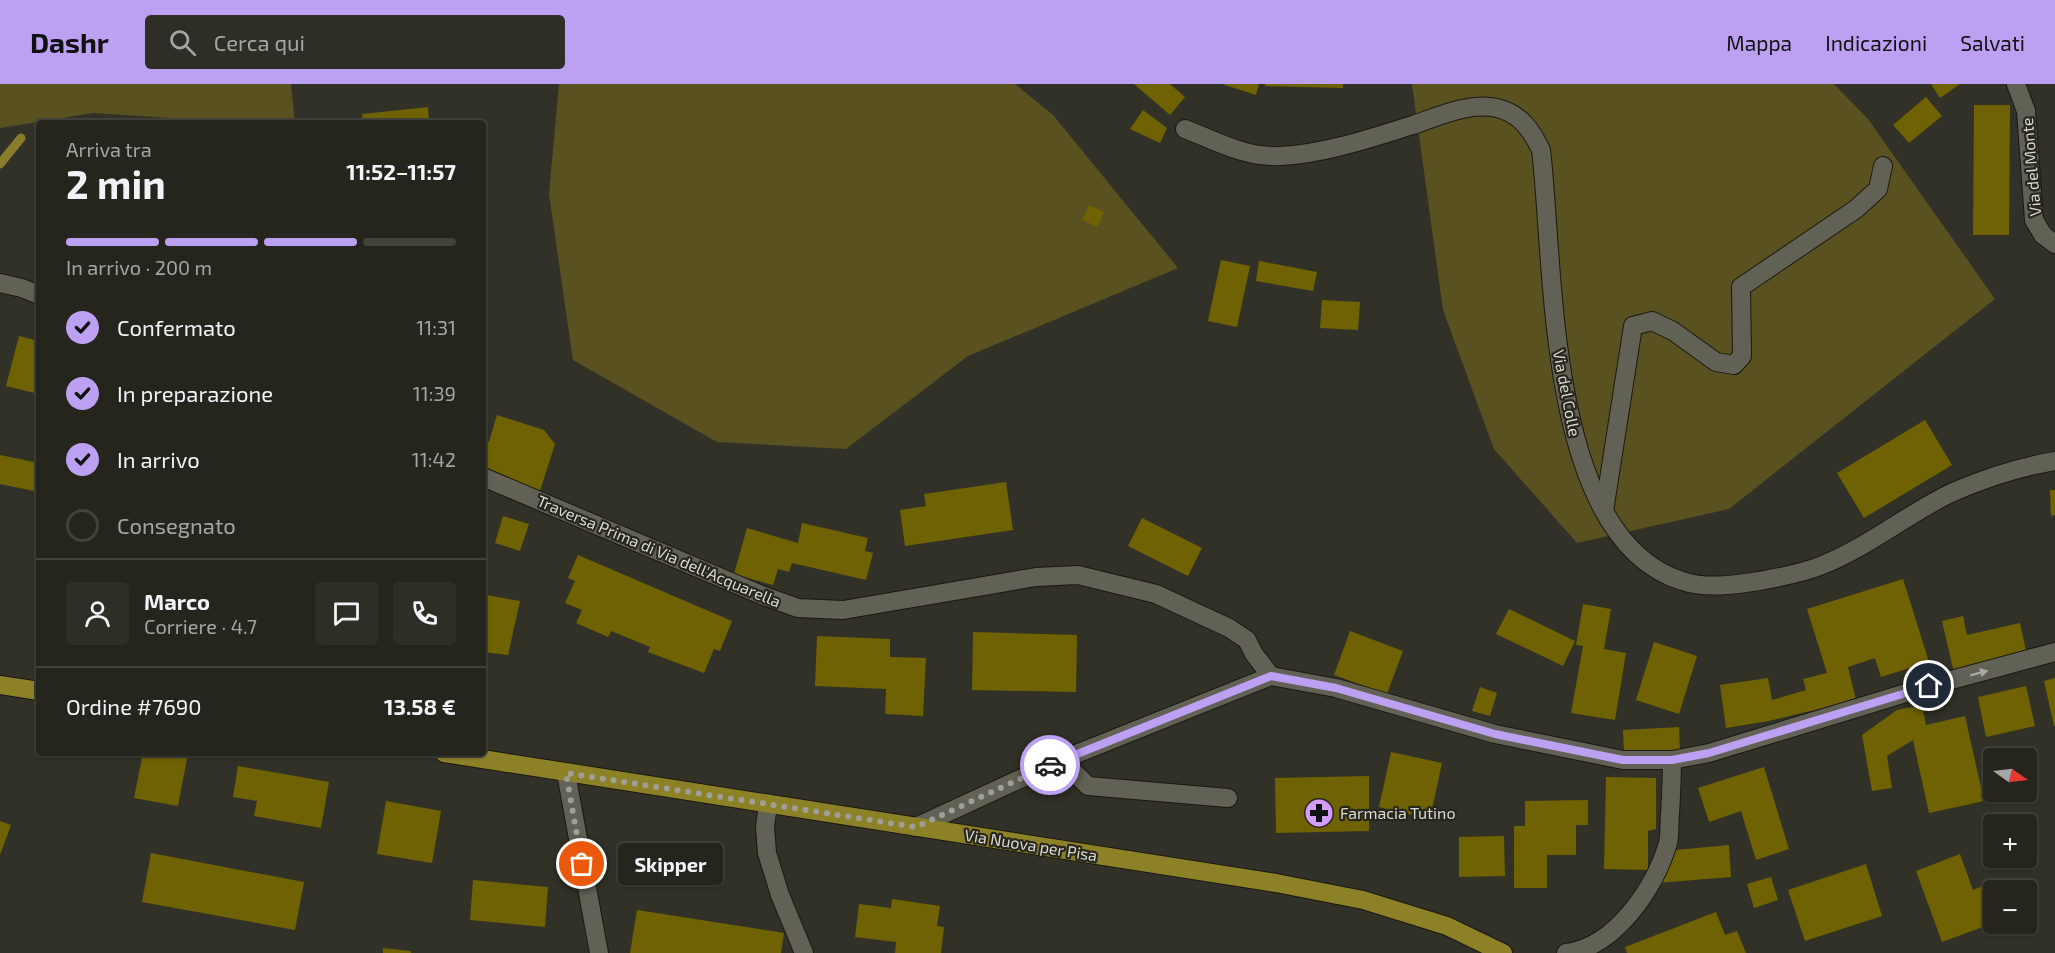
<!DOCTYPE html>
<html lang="it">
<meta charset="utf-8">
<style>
:root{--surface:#26251d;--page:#2e2d26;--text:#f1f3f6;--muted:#a4a5a4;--line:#42423b;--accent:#bca0f2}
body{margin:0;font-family:"Exo 2",sans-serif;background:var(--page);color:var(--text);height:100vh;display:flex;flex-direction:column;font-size:22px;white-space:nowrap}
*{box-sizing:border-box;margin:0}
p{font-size:20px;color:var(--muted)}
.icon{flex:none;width:33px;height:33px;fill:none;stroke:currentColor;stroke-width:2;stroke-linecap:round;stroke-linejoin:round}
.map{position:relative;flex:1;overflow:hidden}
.drawer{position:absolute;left:36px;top:36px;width:450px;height:636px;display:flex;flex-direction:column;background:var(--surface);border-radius:6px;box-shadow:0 2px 4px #0004,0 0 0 2px var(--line)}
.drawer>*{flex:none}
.needle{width:39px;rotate:104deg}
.controls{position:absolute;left:1983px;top:664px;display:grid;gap:12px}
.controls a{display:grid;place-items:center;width:54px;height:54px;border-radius:6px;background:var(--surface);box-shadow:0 2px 4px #0004,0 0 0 2px var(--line);font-size:30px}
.pin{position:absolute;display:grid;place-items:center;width:51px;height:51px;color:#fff;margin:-26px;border:3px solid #fff;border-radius:50%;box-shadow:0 2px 6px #0007}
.courier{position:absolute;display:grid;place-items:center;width:60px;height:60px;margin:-30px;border:4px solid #bca0f2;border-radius:50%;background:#fff;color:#222;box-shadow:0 2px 8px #0007}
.bubble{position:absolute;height:42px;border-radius:6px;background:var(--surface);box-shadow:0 2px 4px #0004,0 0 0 2px var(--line);font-size:20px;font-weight:700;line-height:42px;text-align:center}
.summary em{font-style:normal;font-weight:700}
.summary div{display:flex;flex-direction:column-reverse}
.summary{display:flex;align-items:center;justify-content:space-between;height:102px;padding:0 30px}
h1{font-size:39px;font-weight:700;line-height:45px}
.bar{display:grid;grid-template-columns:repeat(4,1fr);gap:9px 6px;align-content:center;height:72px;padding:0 30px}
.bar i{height:8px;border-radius:4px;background:var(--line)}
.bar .selected{background:var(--accent)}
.bar p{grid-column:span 4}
.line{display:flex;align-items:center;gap:15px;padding:0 30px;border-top:2px solid var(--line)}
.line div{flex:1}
.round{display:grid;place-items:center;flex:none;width:63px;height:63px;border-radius:6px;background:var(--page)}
ol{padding:0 30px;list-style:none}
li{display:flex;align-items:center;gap:18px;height:66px}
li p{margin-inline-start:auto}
li .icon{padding:6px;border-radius:50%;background:var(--accent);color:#111;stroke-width:4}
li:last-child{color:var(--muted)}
li i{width:33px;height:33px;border:3px solid var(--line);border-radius:50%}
header{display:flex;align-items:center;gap:36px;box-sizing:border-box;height:84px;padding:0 30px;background:var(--accent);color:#111}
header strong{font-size:28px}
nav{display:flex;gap:33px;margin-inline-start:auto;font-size:21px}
.search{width:420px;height:54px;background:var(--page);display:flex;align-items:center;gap:15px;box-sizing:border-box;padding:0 21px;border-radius:6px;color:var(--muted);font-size:22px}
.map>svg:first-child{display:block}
.green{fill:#5a5120}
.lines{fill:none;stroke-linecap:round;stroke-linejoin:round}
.stream{stroke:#897c2a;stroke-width:9}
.building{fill:#6f6202}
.minor-casing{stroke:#1a1810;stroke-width:20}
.major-casing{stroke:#1a1810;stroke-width:20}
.minor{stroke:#626156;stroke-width:18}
.major{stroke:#8d8128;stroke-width:18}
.oneway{fill:#aaa9a1}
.done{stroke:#9f9e97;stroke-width:6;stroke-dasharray:0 10.8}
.route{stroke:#bca0f2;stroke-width:8}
.labels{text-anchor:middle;stroke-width:4.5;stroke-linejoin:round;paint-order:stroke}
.street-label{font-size:16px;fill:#dad9d3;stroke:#28271d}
.poi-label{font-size:16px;fill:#dad9d3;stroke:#28271d;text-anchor:start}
</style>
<header>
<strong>Dashr</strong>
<div class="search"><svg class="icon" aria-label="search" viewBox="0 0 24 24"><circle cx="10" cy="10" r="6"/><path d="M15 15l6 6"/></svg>Cerca qui</div>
<nav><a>Mappa</a><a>Indicazioni</a><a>Salvati</a></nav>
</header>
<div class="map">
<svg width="2055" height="869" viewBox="0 0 2055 869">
<rect width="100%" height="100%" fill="#323127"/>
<g class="green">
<polygon points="0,0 291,0 295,39 248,39 93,29 0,44"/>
<polygon points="559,0 1015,0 1053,31 1178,184 968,272 846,365 717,358 573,276 549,110"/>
<polygon points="1412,0 1834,0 1868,35 1995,215 1729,425 1577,459 1494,365 1443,226"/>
</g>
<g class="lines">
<polyline class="stream" points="0,80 21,54"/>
</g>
<g class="building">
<polygon points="1134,0 1170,0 1185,13 1170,31"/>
<polygon points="1222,0 1259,0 1256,11"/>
<polygon points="1265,0 1343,0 1343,4 1265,2"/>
<polygon points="1931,0 1960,0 1940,14"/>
<polygon points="1926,13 1942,32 1909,59 1893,41"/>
<polygon points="1974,21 2010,21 2009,151 1973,151"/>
<polygon points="428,23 429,39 363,39 362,30"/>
<polygon points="1143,26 1167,44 1160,59 1130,45"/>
<polygon points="1089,121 1104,128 1098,143 1082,136"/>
<polygon points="1221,176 1250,182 1237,243 1208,237"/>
<polygon points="1259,177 1317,188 1313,207 1256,197"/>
<polygon points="1322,216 1360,218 1358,246 1320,244"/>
<polygon points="19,252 39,257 39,310 6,302"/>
<polygon points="497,331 544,346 555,360 540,407 489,390 490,385 483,383 483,356 489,358"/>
<polygon points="1925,336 1952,381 1864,434 1837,389"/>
<polygon points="0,371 39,379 39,408 0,400"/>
<polygon points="1006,398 1013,446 905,462 900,426 926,422 924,410"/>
<polygon points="2050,406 2055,406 2055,431 2051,432"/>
<polygon points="503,432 529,440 520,467 495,459"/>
<polygon points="1142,434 1202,464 1188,492 1128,462"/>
<polygon points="802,439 868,454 865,467 873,469 866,496 792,479 789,488 778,485 773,501 734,490 747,444 798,459"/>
<polygon points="578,471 732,537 720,567 714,565 704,589 648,568 650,563 611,547 608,553 576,539 582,526 565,519 575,497 568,494"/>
<polygon points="1903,495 1929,578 1881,593 1875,574 1848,583 1856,616 1769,637 1726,644 1720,601 1768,594 1772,616 1806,606 1803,595 1827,589 1807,525"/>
<polygon points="483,505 486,505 486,511 520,517 508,571 483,568"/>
<polygon points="1583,520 1611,525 1604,565 1626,569 1615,636 1571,629 1583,562 1576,561"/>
<polygon points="1509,525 1575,557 1563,582 1496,550"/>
<polygon points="1963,532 1967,551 2020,539 2027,572 1954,589 1942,537"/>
<polygon points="1350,547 1403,567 1387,610 1334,591"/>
<polygon points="973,548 1077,551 1076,608 972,606"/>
<polygon points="817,552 890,555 890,573 926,574 923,632 885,630 886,605 815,602"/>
<polygon points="1654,558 1697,572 1679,630 1636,616"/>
<polygon points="2055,594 2055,642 2054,642 2044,597"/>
<polygon points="2026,602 2035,642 1986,653 1978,613"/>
<polygon points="1480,603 1497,609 1490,632 1472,627"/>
<polygon points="1922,621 1926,641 1965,632 1984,717 1929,729 1913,656 1887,672 1892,704 1872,707 1862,651 1897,626"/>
<polygon points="1679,643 1680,668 1624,670 1623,646"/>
<polygon points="1391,668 1442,679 1430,735 1379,723"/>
<polygon points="143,669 188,669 178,722 134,714"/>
<polygon points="238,682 329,698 321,744 254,732 257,717 233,713"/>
<polygon points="1764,683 1789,765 1756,776 1741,727 1709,738 1698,704"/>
<polygon points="1369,692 1369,747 1276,749 1275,694"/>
<polygon points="1606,693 1656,694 1656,745 1648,747 1648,786 1604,785"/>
<polygon points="1588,716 1588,741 1576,741 1576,771 1547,771 1547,804 1514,804 1514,742 1525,742 1525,717"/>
<polygon points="386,717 441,727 432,779 377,770"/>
<polygon points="0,737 11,741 0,771"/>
<polygon points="1504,752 1505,792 1459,793 1459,753"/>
<polygon points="1729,761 1731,793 1657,799 1675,766"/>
<polygon points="151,769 304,798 295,846 142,818"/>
<polygon points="1960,770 1973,806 1983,802 1994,830 1994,839 1942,858 1916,787"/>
<polygon points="1866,780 1882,832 1805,857 1788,806"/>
<polygon points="1771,793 1778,816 1754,824 1747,800"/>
<polygon points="473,796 548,803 545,843 470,836"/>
<polygon points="892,815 940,822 937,842 944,843 941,869 895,869 896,858 855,853 859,820 891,824"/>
<polygon points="637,826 784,849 781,869 630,869"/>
<polygon points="1716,828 1725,851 1737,847 1746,869 1627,869 1625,863"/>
<polygon points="383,864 411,867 411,869 383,869"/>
</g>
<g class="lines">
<g class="minor-casing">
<g id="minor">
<polyline points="2016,0 2026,27 2034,136 2043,151 2055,160"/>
<path d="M1185 45C1216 57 1246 74 1280 72 1325 70 1371 54 1413 41 1439 32 1469 18 1497 24 1520 29 1532 47 1541 66 1555 181 1545 454 1682 497 1706 505 1734 501 1759 497 1780 493 1800 490 1820 482 1867 464 1907 430 1951 409 1985 394 2019 383 2055 377"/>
<polyline points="0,199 22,204 39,211"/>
<polyline points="483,393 764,512 798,524 843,526 1036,493 1078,491 1156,510 1229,544 1247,556 1254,570 1271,592"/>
<polyline points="1604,427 1633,242 1652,237 1673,247 1716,278 1734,281 1742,272 1741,203 1856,125 1878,105 1883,82"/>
<polyline points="1061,676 1088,702 1228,714"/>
<polyline points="566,689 599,869"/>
<polyline points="768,720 765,743 767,769 780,811 804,869"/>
<polyline points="916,743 1061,676 1271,592 1336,604 1495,650 1623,676 1672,676 1709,669 1929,602 2055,568"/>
<path d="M1566 869C1616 863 1655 803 1668 759 1670 751 1669 740 1670 731 1671 713 1672 695 1672 676"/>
</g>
</g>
<g class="major-casing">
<g id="major">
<polyline points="0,601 39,607"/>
<polyline points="444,669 1276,799 1363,816 1447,842 1503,869"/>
</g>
</g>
<use href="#minor" class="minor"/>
<use href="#major" class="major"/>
</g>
<defs><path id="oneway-solid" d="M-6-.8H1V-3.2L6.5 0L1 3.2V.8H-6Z" transform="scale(1.5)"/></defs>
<use class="oneway" href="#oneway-solid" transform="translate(1979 589) rotate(-15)"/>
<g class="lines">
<polyline class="done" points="582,780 566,689 916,743 1050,681"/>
<polyline class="route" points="1050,681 1271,592 1336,604 1495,650 1623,676 1672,676 1709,669 1929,602"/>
</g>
<defs>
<g id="pharmacy-disc" transform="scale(1.5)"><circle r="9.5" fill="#d49cfc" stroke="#28271d"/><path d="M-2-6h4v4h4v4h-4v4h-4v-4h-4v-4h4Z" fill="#111"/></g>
</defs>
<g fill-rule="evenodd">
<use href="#pharmacy-disc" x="1319" y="729"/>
</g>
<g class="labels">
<g class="street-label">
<text transform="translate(2031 83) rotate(-95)" y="6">Via del Monte</text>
<text transform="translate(1567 309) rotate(79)" y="6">Via del Colle</text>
<text transform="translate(659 467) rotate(23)" y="6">Traversa Prima di Via dell'Acquarella</text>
<text transform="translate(1031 761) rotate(9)" y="6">Via Nuova per Pisa</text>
</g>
<g class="poi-label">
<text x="1340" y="735">Farmacia Tutino</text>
</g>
</g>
</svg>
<div class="controls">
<a><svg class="needle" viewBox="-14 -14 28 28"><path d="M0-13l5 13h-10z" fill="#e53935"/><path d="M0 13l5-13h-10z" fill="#a4a5a4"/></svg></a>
<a>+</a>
<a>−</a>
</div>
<div class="pin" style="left:582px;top:780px;background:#ea580c"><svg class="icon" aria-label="bag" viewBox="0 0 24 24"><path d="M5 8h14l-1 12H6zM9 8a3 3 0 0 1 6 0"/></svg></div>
<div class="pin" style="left:1929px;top:602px;background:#1f2937"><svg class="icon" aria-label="home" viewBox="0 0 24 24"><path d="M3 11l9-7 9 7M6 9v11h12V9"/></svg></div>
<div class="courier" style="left:1050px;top:681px"><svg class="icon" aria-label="car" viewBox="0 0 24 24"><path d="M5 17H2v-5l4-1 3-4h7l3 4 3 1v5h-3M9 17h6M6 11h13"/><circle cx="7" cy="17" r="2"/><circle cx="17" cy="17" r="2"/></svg></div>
<div class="bubble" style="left:618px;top:759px;width:105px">Skipper</div>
<section class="drawer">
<div class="summary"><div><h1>2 min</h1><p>Arriva tra</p></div><em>11:52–11:57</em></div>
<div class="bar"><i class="selected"></i><i class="selected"></i><i class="selected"></i><i></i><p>In arrivo · 200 m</p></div>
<ol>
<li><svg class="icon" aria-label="check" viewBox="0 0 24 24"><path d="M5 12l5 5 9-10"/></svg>Confermato<p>11:31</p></li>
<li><svg class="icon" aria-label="check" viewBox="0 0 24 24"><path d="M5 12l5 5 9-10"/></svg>In preparazione<p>11:39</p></li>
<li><svg class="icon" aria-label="check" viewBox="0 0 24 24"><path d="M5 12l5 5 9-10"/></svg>In arrivo<p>11:42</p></li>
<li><i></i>Consegnato</li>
</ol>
<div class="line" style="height:108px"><a class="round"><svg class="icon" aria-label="person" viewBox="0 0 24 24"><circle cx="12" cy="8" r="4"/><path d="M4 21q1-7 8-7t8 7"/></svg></a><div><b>Marco</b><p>Corriere · 4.7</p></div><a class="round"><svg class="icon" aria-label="chat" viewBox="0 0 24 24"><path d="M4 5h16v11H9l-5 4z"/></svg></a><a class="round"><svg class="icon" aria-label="phone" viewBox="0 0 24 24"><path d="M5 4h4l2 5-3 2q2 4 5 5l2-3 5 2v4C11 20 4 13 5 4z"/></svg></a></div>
<div class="line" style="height:78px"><div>Ordine #7690</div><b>13.58 €</b></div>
</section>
</div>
